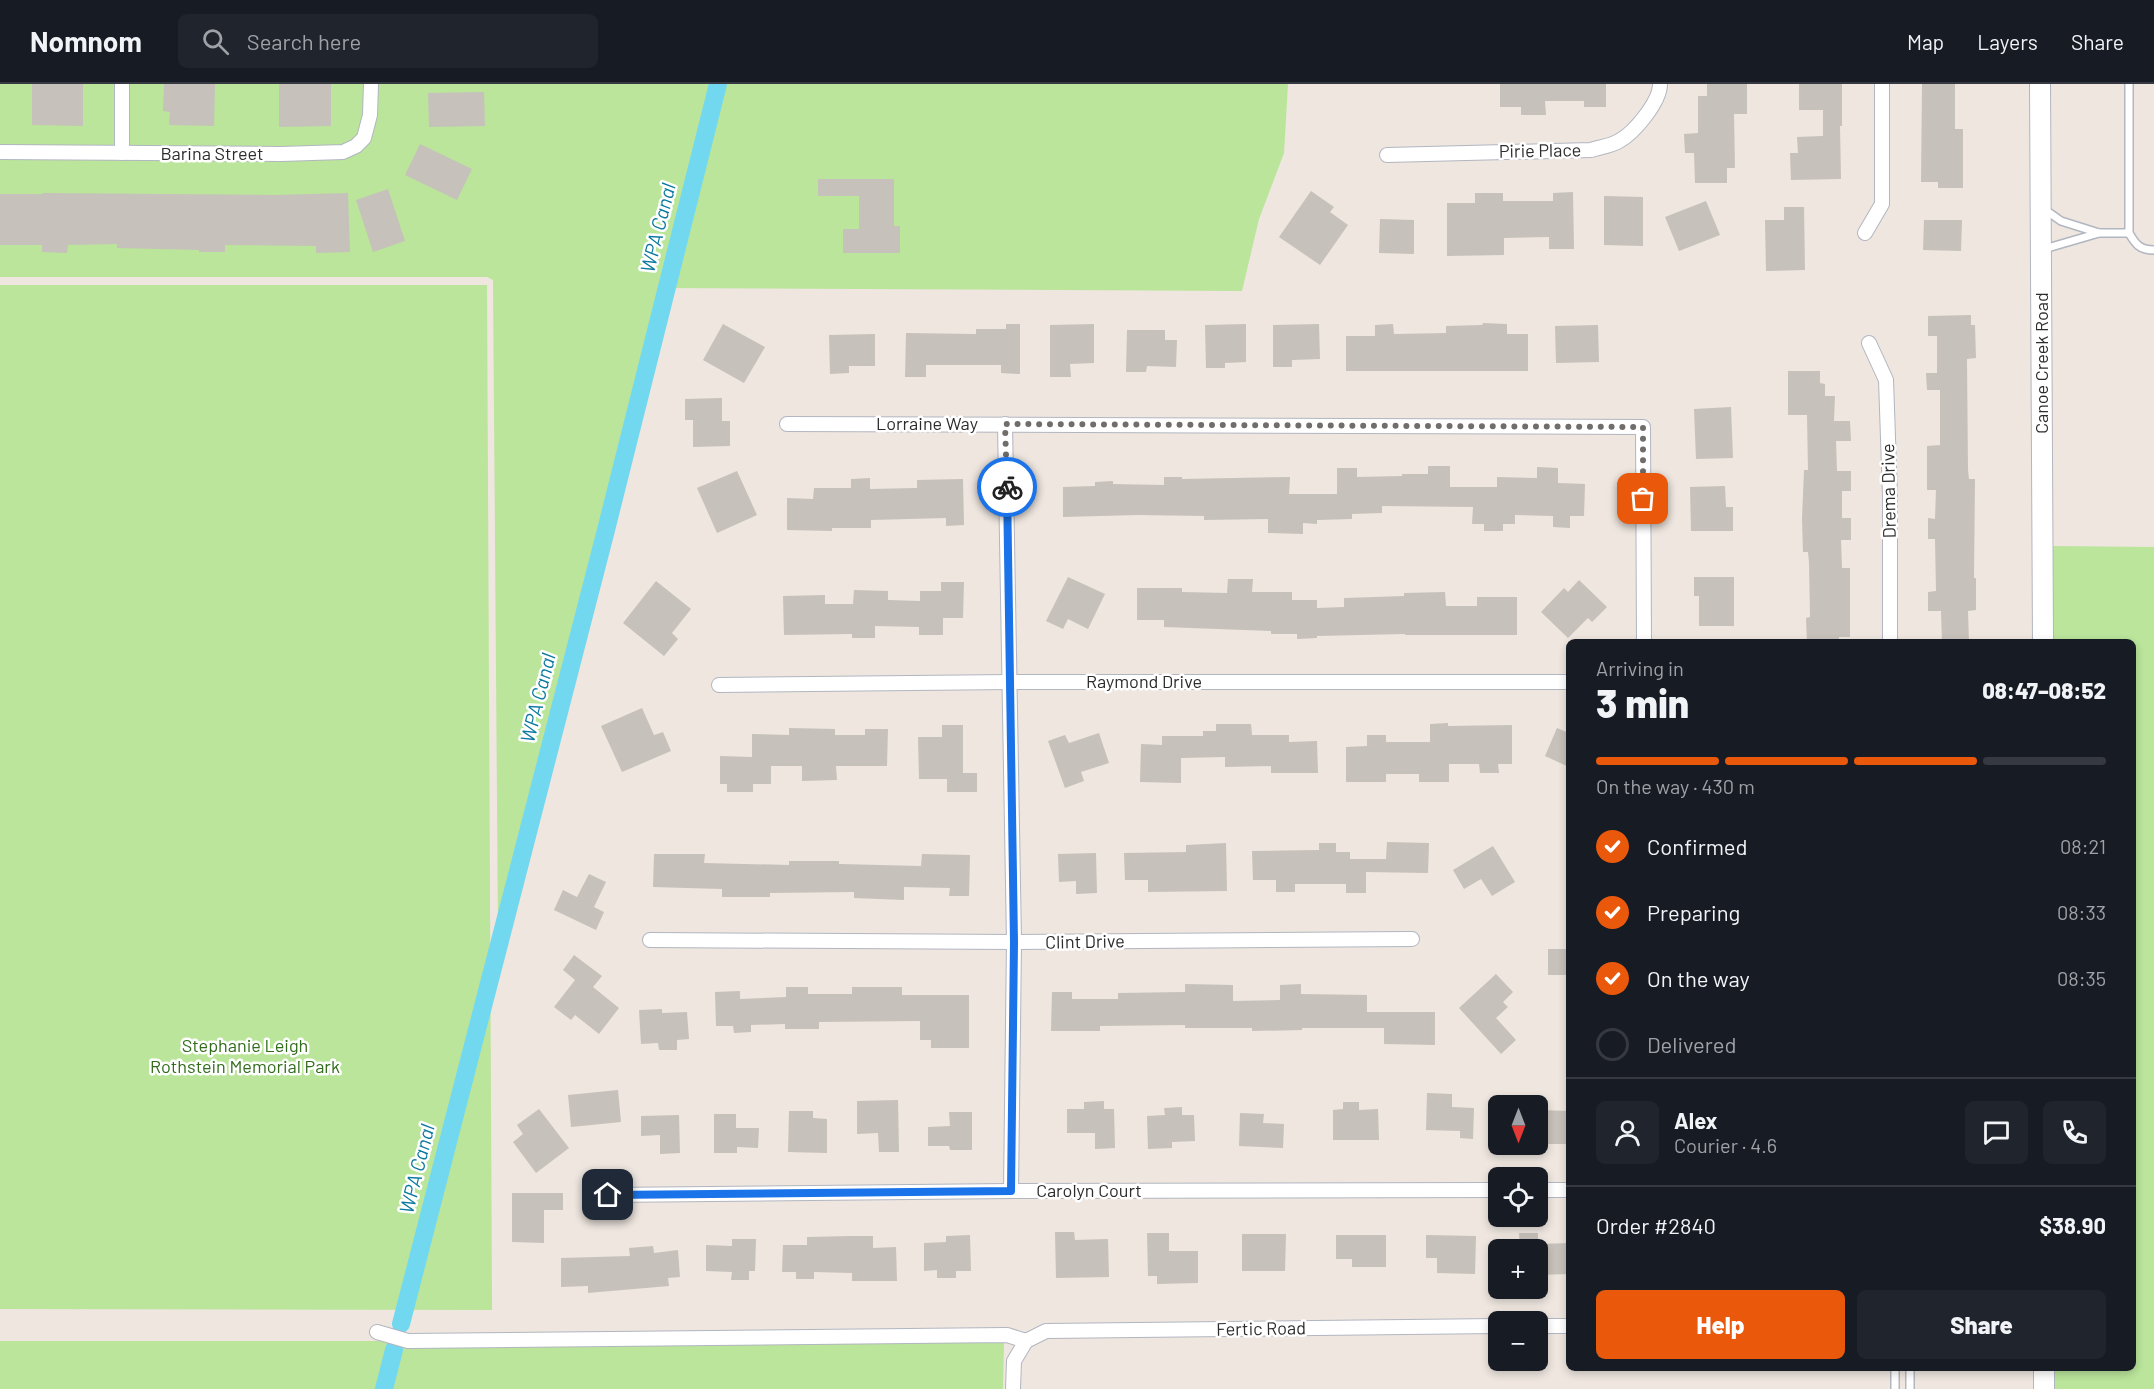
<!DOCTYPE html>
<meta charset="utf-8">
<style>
:root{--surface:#171b24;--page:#20242c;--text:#f1f3f6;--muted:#9ea1a6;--line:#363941;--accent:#ea580c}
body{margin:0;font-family:Barlow,sans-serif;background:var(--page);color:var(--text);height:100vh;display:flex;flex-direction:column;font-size:22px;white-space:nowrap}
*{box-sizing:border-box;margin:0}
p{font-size:20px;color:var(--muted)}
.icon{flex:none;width:33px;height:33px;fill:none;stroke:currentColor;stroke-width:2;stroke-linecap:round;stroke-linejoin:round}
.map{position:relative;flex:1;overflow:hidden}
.drawer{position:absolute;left:1566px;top:555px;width:570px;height:732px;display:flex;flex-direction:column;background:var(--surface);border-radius:9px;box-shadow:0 3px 9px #0003}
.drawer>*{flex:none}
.needle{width:39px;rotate:180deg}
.buttons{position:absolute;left:1488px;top:1011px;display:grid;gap:12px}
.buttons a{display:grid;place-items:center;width:60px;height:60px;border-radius:9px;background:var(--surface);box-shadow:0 3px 9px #0003;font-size:30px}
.pin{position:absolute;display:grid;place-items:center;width:51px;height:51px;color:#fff;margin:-26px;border-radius:12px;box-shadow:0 3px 9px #0006}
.courier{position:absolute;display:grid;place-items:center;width:60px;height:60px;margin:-30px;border:4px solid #1a73e8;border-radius:50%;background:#fff;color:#222;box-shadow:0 2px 8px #0007}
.headline em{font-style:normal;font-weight:800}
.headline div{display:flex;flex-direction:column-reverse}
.headline{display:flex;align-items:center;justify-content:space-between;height:102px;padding:0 30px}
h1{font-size:39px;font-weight:800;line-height:45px}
.bar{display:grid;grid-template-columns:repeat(4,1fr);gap:9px 6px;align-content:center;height:72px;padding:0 30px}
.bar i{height:8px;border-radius:4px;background:var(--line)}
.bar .current{background:var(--accent)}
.bar p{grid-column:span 4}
.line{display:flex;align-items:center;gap:15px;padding:0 30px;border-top:2px solid var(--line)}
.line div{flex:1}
.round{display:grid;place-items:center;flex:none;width:63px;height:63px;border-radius:9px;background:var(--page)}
ol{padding:0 30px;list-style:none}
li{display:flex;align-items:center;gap:18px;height:66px}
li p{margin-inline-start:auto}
li .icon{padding:6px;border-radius:50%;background:var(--accent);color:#fff;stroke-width:4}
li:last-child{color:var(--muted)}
li i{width:33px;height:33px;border:3px solid var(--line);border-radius:50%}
.cta{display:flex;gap:12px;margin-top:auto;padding:12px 30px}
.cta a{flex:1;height:69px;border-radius:9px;background:var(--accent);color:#fff;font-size:24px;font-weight:800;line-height:69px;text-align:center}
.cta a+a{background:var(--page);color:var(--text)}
header{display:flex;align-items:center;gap:36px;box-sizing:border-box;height:84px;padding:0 30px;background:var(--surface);border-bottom:2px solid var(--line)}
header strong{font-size:28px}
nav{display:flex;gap:33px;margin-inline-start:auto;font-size:21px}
.search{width:420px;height:54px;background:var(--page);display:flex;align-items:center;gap:15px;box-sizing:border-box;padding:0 21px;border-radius:9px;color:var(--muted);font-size:22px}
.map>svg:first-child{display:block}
.green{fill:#bae59b}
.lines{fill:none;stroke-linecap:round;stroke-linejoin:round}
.canal{stroke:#72d8f0;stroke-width:18}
.building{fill:#c6c1ba}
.lane-casing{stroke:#b2b6c0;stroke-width:10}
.street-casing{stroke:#b2b6c0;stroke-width:16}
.secondary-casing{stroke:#b2b6c0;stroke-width:22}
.lane{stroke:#fff;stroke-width:7}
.street{stroke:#fff;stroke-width:14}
.secondary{stroke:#fff;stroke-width:20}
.done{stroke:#706d6b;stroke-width:6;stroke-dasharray:0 10.8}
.route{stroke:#1a73e8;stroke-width:8}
.labels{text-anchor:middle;stroke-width:5;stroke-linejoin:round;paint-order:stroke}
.street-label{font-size:18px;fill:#2c2c2c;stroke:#fff}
.park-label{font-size:18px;fill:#316c1a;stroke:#fff}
.water-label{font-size:20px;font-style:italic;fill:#0c79a0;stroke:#fff}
</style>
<header>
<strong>Nomnom</strong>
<div class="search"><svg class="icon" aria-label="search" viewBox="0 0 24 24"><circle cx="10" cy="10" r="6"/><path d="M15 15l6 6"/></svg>Search here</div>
<nav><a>Map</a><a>Layers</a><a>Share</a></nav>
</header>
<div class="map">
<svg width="2154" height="1305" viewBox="0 0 2154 1305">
<rect width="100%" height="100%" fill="#eee6df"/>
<g class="green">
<polygon points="0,0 1288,0 1284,69 1259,135 1242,207 664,204 498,845 493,196 487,193 0,193"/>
<polygon points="0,201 487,201 492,1226 0,1225"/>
<polygon points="2052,462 2154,463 2154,1305 2053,1305 2052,1284 2133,1284 2133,558 2052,558"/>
<polygon points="0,1257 1004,1257 1003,1305 0,1305"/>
</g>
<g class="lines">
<g class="canal">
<polyline points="401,1240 605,450 718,0"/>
<polyline points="384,1305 394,1266"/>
</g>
</g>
<g class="building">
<polygon points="32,0 83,0 83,42 32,41"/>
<polygon points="164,0 215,0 214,42 169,41 170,28 163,27"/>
<polygon points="279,0 331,0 331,42 279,43"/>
<polygon points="1500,0 1606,0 1606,23 1584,23 1584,17 1545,17 1546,31 1521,31 1521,23 1500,23"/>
<polygon points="1707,0 1747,0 1747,30 1734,30 1735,84 1727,84 1727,99 1695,99 1694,69 1685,69 1684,50 1698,49 1698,12 1707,12"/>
<polygon points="1799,0 1842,0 1842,42 1840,42 1841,95 1791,96 1790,69 1798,69 1797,53 1823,52 1823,26 1799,26"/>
<polygon points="1922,0 1955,0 1955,45 1963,45 1963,104 1938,104 1938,98 1921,98"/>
<polygon points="484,8 485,42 429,43 428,9"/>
<polygon points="420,60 472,85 457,116 405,91"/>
<polygon points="818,95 894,95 894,142 900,142 900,169 843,169 843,145 859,145 859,112 818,112"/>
<polygon points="388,105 405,157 373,168 356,116"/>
<polygon points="1311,107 1334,123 1330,128 1348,141 1320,181 1279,153"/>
<polygon points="1573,108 1574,165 1549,165 1549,153 1504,154 1504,171 1447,172 1447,119 1475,119 1475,109 1503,109 1503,117 1553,117 1553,109"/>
<polygon points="43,109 275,111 348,109 350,168 316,169 316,162 225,161 225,168 199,168 199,166 117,164 117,160 68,161 67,169 42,168 42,161 0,161 0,110 43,110"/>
<polygon points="1604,112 1643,113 1643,162 1604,161"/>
<polygon points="1706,117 1720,151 1679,167 1665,133"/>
<polygon points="1784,123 1804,123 1805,186 1766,187 1765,136 1784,136"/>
<polygon points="1380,135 1414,136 1414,170 1379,169"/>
<polygon points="1924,136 1962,136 1961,167 1923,166"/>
<polygon points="1971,231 1971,241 1975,241 1976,274 1967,275 1968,386 1969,395 1975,395 1974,494 1976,494 1976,526 1968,527 1969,558 1942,558 1941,527 1928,527 1928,508 1936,507 1935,455 1928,455 1928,434 1935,435 1936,406 1927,406 1927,362 1940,361 1940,306 1927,306 1926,289 1937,289 1937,252 1928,252 1928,232"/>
<polygon points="1483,239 1507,240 1507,250 1528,250 1528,287 1346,287 1346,252 1375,252 1375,241 1393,240 1394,250 1446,249 1446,242 1482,241"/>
<polygon points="723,240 765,263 744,299 703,276"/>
<polygon points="1006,240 1020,240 1020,290 1001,289 1001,281 926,281 926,293 905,293 906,249 976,250 976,245 1006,245"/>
<polygon points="1094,240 1094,279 1070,280 1071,293 1050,293 1050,241"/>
<polygon points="1246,240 1246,278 1225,279 1225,284 1206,284 1205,241"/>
<polygon points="1319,240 1320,275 1292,276 1292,283 1273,283 1273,241"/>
<polygon points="1598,241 1599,278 1556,279 1555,242"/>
<polygon points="1127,246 1165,246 1165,256 1177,256 1176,283 1147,282 1146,288 1126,288"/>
<polygon points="875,250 875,282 849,282 849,289 830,290 829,251"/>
<polygon points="1788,287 1820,287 1820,299 1825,300 1825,312 1835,312 1834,337 1850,337 1851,357 1836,357 1837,387 1851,387 1851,407 1842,407 1842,434 1851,434 1851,456 1841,456 1842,484 1850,484 1850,553 1839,553 1839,558 1807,558 1806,534 1810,533 1809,479 1808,468 1803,468 1802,435 1804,386 1808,386 1807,331 1788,331"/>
<polygon points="722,314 722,337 730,337 730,362 693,363 693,336 685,336 685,315"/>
<polygon points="1731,323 1733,374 1696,375 1694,325"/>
<polygon points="1428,382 1450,382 1450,403 1497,403 1497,393 1537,394 1537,383 1558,384 1558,399 1585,400 1584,432 1570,432 1570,444 1553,443 1553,432 1515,431 1515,440 1503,440 1503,447 1484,447 1484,440 1472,440 1473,423 1382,422 1382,429 1352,430 1352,435 1317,436 1317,440 1303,439 1303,450 1268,449 1268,435 1204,436 1204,432 1138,431 1063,433 1063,403 1095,402 1095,398 1113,397 1113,400 1164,401 1164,393 1182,393 1182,395 1290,393 1289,410 1337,410 1337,384 1357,384 1357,393 1402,392 1402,390 1428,390"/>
<polygon points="737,387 757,431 717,449 697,404"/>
<polygon points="870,394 870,405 917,404 917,396 963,395 964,441 946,442 946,434 871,436 871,444 832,444 832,447 787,446 787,414 813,415 814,404 851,404 851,395"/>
<polygon points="1725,402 1726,423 1733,423 1733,447 1691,447 1690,403"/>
<polygon points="1068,493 1105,510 1088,545 1068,535 1063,545 1046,537"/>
<polygon points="1694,493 1734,493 1734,542 1699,542 1699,512 1694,512"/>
<polygon points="1228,495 1253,495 1252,508 1292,508 1292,516 1317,516 1317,524 1344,523 1344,514 1404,512 1404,509 1445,508 1446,522 1477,522 1477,513 1517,513 1517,551 1405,551 1405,550 1317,552 1317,554 1297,555 1297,550 1271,550 1271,547 1164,543 1164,536 1137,536 1137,504 1182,504 1182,508 1227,509"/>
<polygon points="1579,496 1607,523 1592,538 1588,534 1568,554 1541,528 1564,504 1568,508"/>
<polygon points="656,497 691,525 672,549 678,555 664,572 623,539"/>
<polygon points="941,498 964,498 963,534 943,534 943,551 919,551 919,543 875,542 875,554 852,554 852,550 784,551 783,512 825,511 825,520 853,520 854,506 888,507 888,516 920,517 920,507 941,507"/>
<polygon points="642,624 654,651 663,648 671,667 622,688 601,642"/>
<polygon points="1448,639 1448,642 1512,641 1512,680 1498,680 1499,689 1480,689 1479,680 1449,680 1449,698 1419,698 1419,690 1386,690 1386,698 1346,698 1346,663 1367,662 1367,651 1386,651 1386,658 1430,658 1430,640"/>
<polygon points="1216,640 1251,640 1252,651 1289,651 1289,658 1317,657 1318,689 1271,689 1271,682 1225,683 1225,673 1181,674 1181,699 1140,698 1141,660 1162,661 1162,652 1203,652 1203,647 1216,647"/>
<polygon points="942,641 963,641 963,689 977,689 977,708 947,708 947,695 919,695 918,653 942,653"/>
<polygon points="789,644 835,645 835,651 865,651 865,645 888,645 887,682 836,682 837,696 802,697 802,682 771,682 771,700 753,700 753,708 727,708 727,700 720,700 720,672 752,673 752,650 789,651"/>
<polygon points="1557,644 1569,649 1569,683 1545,672"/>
<polygon points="1099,649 1109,679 1081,688 1084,697 1065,704 1048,657 1065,651 1069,659"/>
<polygon points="1387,758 1429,759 1428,789 1366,788 1366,809 1346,809 1346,800 1295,800 1295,808 1276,808 1276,796 1253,796 1252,767 1319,766 1319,759 1336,759 1336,768 1350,768 1350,775 1386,775"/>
<polygon points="1226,759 1227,807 1148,808 1148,796 1125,796 1124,769 1186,768 1186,761"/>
<polygon points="1493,762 1515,798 1492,812 1481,795 1464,805 1453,786"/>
<polygon points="1096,769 1097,809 1076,810 1076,797 1059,798 1058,770"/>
<polygon points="654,770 705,770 704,779 789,781 789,777 839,777 839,780 921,782 922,770 970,771 969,812 949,812 950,804 904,803 904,816 854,814 854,808 770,809 770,813 722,813 722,805 653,803"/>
<polygon points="589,790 606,798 594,823 604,828 596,846 554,826 563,806 577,813"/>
<rect x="1548" y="865" width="21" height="26"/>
<polygon points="574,871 602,892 593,903 619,924 599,950 575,931 571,936 554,923 575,896 563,886"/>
<polygon points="1496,890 1513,908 1503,918 1508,923 1496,934 1516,956 1501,970 1459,924"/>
<polygon points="1185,900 1233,901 1233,917 1280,916 1280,901 1301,900 1301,910 1367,911 1367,928 1435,928 1435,961 1384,960 1384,944 1302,944 1302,946 1252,947 1252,944 1185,944 1185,941 1100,942 1100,947 1051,947 1052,908 1072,908 1072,915 1118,915 1118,909 1185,908"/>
<polygon points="786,903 808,903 808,910 852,910 852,903 902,903 902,911 969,911 969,964 931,964 931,956 920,956 920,937 819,938 819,945 785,945 785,940 751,941 751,948 734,949 733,942 716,942 715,908 740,907 740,915 786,913"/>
<polygon points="662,925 662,929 687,928 689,955 677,956 677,966 659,966 658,959 641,960 639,926"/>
<polygon points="618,1006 621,1038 571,1043 568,1011"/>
<polygon points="1427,1009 1452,1010 1452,1023 1474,1024 1473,1055 1460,1054 1460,1047 1426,1046"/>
<polygon points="898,1016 899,1068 879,1068 878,1049 857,1050 857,1017"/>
<polygon points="1104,1017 1104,1025 1114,1025 1115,1064 1095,1065 1095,1049 1067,1049 1067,1025 1084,1025 1084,1018"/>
<polygon points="1343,1018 1359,1018 1359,1026 1378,1025 1379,1056 1333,1056 1333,1026 1343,1025"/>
<polygon points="1182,1023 1182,1031 1194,1031 1195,1057 1172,1058 1172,1064 1148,1065 1147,1032 1165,1031 1164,1024"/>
<polygon points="539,1025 569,1064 536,1089 513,1058 523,1050 517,1041"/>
<polygon points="1538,1026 1569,1027 1569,1060 1538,1060"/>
<polygon points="789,1027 813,1027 813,1034 827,1035 827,1069 788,1068"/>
<polygon points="949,1028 972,1028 972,1066 950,1066 949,1062 928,1062 928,1043 950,1042"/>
<polygon points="1240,1029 1264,1030 1263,1039 1284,1040 1283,1064 1239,1062"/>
<polygon points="714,1030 736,1030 736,1044 759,1044 758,1064 737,1063 737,1069 714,1069"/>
<polygon points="679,1031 680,1069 660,1070 660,1051 641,1052 641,1032"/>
<polygon points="512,1109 563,1109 563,1126 544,1126 544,1159 512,1158"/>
<polygon points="1055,1148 1074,1148 1075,1156 1108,1155 1109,1193 1056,1194"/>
<polygon points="1147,1149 1169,1149 1169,1167 1198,1167 1198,1199 1157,1200 1157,1192 1148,1192"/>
<polygon points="1519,1149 1538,1149 1538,1160 1569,1159 1569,1190 1538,1191 1538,1166 1520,1166"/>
<polygon points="1242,1150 1286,1150 1285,1187 1242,1187"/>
<polygon points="970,1151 971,1187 956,1187 956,1194 937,1194 937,1186 924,1187 924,1159 946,1158 946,1152"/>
<polygon points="1336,1151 1386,1151 1386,1183 1352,1183 1352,1175 1336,1175"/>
<polygon points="1426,1151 1476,1152 1475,1190 1437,1189 1437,1174 1426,1174"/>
<polygon points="851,1152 873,1152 873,1164 896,1163 897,1197 852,1197 852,1189 814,1188 814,1195 796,1195 796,1188 782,1188 783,1161 807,1161 807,1153"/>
<polygon points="732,1155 756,1155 755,1187 749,1187 749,1196 731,1196 732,1188 706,1187 706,1161 732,1162"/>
<polygon points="653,1162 654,1169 678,1166 680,1193 668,1194 669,1202 588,1209 588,1202 561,1203 561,1174 630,1172 629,1164"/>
</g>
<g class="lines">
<g class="lane-casing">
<g id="lane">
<path d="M2129 0V149C2136 161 2140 166 2154 166"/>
<polyline points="2044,125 2061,137 2099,149 2044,165"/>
<polyline points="2099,149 2129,149"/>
<polyline points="1895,1284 1895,1305"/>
<polyline points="1910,1284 1910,1305"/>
</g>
</g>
<g class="street-casing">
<g id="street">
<polyline points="122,0 122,69"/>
<polyline points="0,68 281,70 343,68 356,62 364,54 370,31 371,0"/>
<path d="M1387 71 1591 66C1600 63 1611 62 1619 57 1634 49 1660 18 1660 0"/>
<polyline points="1865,149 1882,120 1882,0"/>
<polyline points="1869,259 1886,296 1890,412 1890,558"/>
<polyline points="787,340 1643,343 1644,558"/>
<polyline points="1005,340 1014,858 1011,1107"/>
<polyline points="719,601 1011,598 1569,598"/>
<polyline points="650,856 1014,858 1412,855"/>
<polyline points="1538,1106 1569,1106"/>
<polyline points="608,1111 1011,1107 1498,1106"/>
<polyline points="1538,1242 1569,1242"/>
<polyline points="377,1248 408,1257 1007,1251 1026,1257"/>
<polyline points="1026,1257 1046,1247 1498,1242"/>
<polyline points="1013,1305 1014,1277 1026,1257"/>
</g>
</g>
<g class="secondary-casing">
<g id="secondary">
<polyline points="2040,0 2043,558"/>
<polyline points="2044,1284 2044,1305"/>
</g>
</g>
<use href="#lane" class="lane"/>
<use href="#street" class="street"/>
<use href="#secondary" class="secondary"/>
</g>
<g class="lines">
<polyline class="done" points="1007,403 1005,340 1643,343 1643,415"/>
<polyline class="route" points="608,1111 1011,1107 1014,858 1007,403"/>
</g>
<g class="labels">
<g class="street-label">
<text transform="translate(1540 67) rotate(-1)" y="6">Pirie Place</text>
<text x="212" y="76">Barina Street</text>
<text transform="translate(2042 279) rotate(-90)" y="6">Canoe Creek Road</text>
<text x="927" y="346">Lorraine Way</text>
<text transform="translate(1889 407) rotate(-91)" y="6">Drema Drive</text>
<text x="1144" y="604">Raymond Drive</text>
<text transform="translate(1085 858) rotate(-1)" y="6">Clint Drive</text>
<text x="1089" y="1113">Carolyn Court</text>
<text transform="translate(1261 1245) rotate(-1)" y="6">Fertic Road</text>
</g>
<g class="park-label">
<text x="245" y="968">Stephanie Leigh<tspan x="245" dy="21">Rothstein Memorial Park</tspan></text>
</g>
<g class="water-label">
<text transform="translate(658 144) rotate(-76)" y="7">WPA Canal</text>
<text transform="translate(538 614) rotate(-76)" y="7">WPA Canal</text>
<text transform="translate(417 1085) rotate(-76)" y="7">WPA Canal</text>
</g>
</g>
</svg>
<div class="buttons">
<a><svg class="needle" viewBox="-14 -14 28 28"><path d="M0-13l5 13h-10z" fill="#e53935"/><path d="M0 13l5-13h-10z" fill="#9ea1a6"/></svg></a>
<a><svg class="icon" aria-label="locate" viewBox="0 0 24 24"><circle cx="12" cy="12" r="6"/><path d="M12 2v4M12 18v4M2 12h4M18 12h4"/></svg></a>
<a>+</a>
<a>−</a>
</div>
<div class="pin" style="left:1643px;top:415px;background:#ea580c"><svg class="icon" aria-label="bag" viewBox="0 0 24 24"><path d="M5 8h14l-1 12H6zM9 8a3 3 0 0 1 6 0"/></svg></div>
<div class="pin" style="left:608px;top:1111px;background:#1f2937"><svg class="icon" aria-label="home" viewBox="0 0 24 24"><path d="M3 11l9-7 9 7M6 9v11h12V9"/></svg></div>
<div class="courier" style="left:1007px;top:403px"><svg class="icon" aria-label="bike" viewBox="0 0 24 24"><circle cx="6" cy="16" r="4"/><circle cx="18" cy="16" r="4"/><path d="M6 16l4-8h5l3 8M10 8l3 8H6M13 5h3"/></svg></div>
<section class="drawer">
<div class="headline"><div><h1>3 min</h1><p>Arriving in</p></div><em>08:47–08:52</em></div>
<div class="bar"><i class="current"></i><i class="current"></i><i class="current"></i><i></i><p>On the way · 430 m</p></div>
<ol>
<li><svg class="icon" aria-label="check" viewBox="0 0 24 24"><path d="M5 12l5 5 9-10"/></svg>Confirmed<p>08:21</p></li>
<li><svg class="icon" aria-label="check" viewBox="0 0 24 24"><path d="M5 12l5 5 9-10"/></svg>Preparing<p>08:33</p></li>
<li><svg class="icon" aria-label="check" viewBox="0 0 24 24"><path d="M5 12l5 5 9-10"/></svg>On the way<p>08:35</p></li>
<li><i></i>Delivered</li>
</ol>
<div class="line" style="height:108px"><a class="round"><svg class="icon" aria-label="person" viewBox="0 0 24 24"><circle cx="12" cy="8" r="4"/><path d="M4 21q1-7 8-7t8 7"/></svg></a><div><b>Alex</b><p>Courier · 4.6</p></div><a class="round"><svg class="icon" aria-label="chat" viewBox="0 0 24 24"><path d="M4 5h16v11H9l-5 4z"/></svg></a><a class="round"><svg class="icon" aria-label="phone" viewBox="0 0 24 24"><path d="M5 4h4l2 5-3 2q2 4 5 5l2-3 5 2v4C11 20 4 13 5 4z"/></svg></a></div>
<div class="line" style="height:78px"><div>Order #2840</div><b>$38.90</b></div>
<div class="cta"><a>Help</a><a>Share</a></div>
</section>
</div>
